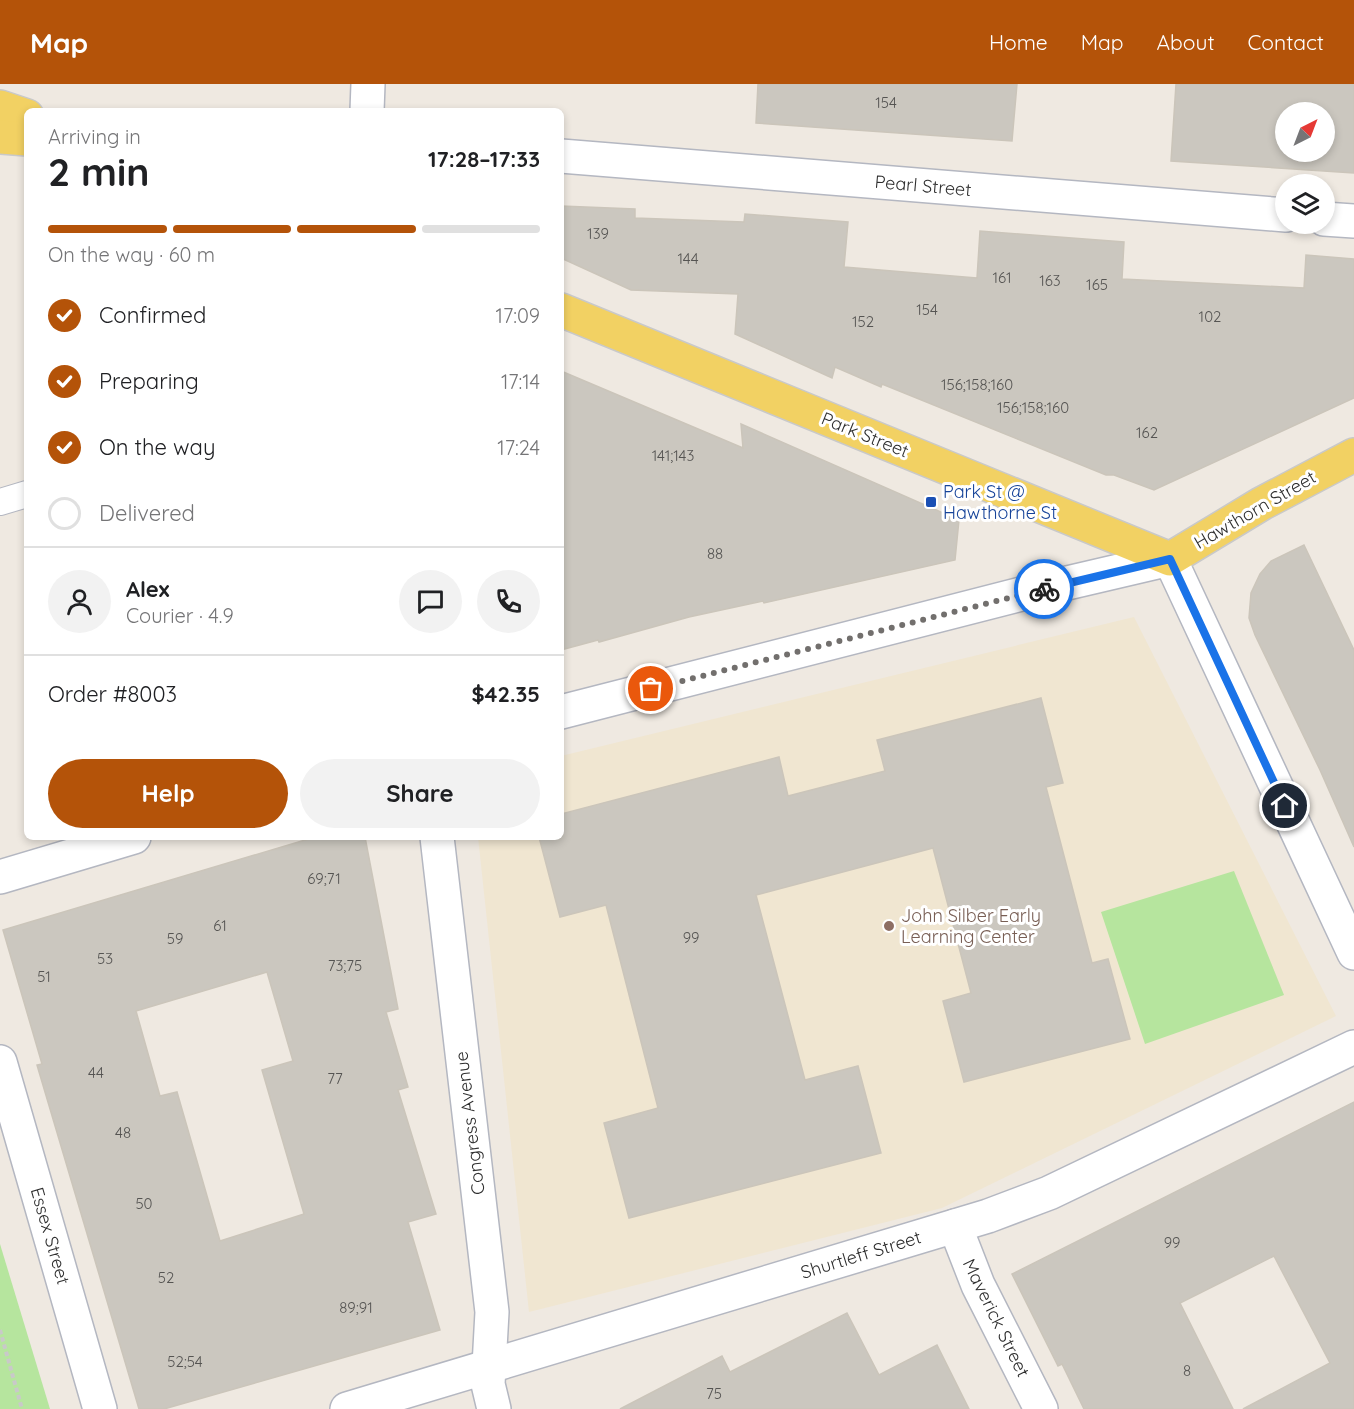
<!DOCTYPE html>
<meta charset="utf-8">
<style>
:root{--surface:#fff;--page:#f2f2f2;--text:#202124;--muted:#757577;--line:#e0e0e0;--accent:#b45309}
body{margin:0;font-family:Quicksand,sans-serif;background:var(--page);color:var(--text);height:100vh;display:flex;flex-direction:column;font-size:22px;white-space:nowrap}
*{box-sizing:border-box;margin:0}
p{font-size:20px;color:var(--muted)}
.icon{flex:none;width:33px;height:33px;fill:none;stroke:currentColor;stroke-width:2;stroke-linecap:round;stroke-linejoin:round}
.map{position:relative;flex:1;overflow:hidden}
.drawer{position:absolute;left:24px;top:24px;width:540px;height:732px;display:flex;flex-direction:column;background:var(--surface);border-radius:9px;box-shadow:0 3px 9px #0003}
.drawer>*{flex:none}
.needle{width:39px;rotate:42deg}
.controls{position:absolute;left:1275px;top:18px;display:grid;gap:12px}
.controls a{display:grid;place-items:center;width:60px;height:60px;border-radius:50%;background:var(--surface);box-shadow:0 3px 9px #0003;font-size:30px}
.pin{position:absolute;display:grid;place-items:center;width:51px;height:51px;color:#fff;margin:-26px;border:3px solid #fff;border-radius:50%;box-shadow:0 2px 6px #0007}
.courier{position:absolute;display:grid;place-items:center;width:60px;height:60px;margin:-30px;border:4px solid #1a73e8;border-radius:50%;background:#fff;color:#222;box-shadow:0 2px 8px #0007}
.head em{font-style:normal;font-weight:700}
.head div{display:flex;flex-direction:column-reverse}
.head{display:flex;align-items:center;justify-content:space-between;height:102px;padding:0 24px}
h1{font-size:39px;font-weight:700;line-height:45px}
.bar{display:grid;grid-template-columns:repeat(4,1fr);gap:9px 6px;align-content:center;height:72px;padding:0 24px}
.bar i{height:8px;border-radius:4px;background:var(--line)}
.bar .active{background:var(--accent)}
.bar p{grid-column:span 4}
.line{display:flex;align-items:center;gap:15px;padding:0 24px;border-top:2px solid var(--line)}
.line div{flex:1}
.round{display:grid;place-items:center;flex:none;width:63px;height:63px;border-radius:32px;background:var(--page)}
ol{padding:0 24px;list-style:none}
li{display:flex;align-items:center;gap:18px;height:66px}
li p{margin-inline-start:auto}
li .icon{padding:6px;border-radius:50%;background:var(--accent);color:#fff;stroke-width:4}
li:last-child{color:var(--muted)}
li i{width:33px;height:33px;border:3px solid var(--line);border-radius:50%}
.cta{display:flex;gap:12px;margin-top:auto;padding:12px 24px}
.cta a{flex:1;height:69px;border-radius:36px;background:var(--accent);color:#fff;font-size:24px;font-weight:700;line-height:69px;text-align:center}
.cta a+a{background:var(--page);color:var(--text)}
header{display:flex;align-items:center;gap:36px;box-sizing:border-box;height:84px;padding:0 30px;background:var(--accent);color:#fff}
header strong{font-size:28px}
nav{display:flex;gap:33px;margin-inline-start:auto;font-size:21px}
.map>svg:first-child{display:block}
.education{fill:#f0e6d1}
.green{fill:#b6e59e}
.building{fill:#cbc7bf;stroke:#cbc5ba;stroke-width:1.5;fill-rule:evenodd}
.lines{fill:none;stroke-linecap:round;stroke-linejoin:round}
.lane-casing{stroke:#b4b7c1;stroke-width:28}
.street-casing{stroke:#b4b7c1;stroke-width:36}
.secondary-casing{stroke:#b4b7c1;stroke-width:36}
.primary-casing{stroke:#c9c9c9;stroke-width:36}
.path{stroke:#c9c9c9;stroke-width:4;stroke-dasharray:4.5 3;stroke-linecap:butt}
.lane{stroke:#fff;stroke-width:26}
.street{stroke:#fff;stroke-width:33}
.secondary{stroke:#fff;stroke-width:33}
.primary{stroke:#f2d163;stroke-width:33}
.done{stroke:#726f6d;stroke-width:6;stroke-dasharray:0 10.8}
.route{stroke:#1a73e8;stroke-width:8}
.transit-dot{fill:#1a4fb4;stroke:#fff;stroke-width:2}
.education-dot{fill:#8d6e63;stroke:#fff;stroke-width:2}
.labels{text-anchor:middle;stroke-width:6;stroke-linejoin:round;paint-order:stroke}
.number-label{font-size:15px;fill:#555452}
.street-label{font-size:18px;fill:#2e2e2e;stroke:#fff}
.transit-label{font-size:18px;fill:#164399;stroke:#fff;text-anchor:start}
.education-label{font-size:18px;fill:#785e54;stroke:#fff;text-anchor:start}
</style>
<header>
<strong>Map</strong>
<nav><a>Home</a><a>Map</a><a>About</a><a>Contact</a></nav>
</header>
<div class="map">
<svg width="1354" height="1325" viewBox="0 0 1354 1325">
<rect width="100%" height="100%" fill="#efe9e1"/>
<polygon class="education" points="1134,533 1336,932 942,1124 529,1228 478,753 561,753 561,672"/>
<g class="green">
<polygon points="1234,787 1284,911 1145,960 1101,828"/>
<polygon points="0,1160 50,1325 0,1325"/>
</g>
<g class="building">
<polygon points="758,0 1017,0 1012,57 756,39"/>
<path d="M1176 0H1354V89L1171 77ZM1286 28H1324V68H1286Z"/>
<polygon points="561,122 635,125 635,134 744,138 745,130 848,138 844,183 977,194 980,147 1124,158 1122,195 1304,204 1306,171 1354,175 1354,314 1154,406 1114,391 1106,391 882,300 881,303 835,283 832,294 735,250 738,210 631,206 561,174"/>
<polygon points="561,287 743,364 741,340 959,436 955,476 764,519 763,517 689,533 599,558 598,556 561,566"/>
<polygon points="1304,461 1354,566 1354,763 1320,686 1255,551 1249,534 1251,509 1260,490 1271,477"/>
<polygon points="1041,614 1063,699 1046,703 1092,879 1108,875 1130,955 964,998 943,917 971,909 933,764 756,811 805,996 858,982 881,1069 629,1134 604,1039 658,1024 606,821 560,833 539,753 561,753 561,730 779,673 788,712 885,687 877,656"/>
<path d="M315 753H365L398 925 386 928 408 1003 398 1006 436 1130 408 1138 440 1246 164 1325H139L37 981 42 980 3 846ZM267 888 293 977 262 986 304 1130 220 1157 177 1008 160 1012 136 927Z"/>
<polygon points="1354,1018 1354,1325 1243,1325 1330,1279 1274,1172 1180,1219 1233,1325 1084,1325 1062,1280 1058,1282 1012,1190"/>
<polygon points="847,1229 879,1291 937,1261 969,1325 620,1325 722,1272 730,1288"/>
</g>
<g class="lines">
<g class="lane-casing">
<polyline id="lane" points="0,418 27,410"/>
</g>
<g class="street-casing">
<g id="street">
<polyline points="561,72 1286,131"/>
<polyline points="1324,135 1354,137"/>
<polyline points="437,753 492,1228 488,1300 494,1325"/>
<polyline points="0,978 100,1325"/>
<polyline points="955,1142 978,1201 1041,1325"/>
<polyline points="347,1325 988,1132 1049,1109 1354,963"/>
</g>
</g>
<g class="secondary-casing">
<g id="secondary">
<polyline points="367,27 368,0"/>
<polyline points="561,628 1033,507 1170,475 1354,869"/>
<polyline points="0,793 134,753"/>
</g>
</g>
<g class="primary-casing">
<g id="primary">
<polyline points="0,23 27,32"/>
<polyline points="0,53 27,55"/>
<polyline points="561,226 1170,475 1261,420 1354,371"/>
</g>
</g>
<polyline class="path" points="0,1246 22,1325"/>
<use href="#lane" class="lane"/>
<use href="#street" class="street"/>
<use href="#secondary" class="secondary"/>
<use href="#primary" class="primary"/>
</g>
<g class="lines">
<polyline class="done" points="651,605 1044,505"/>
<polyline class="route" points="1044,505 1170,475 1285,722"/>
</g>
<rect class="transit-dot" x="925" y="412" width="12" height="12" rx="3"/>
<circle class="education-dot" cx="889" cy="842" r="6"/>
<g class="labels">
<g class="number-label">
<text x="886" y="24">154</text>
<text x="598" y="155">139</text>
<text x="688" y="180">144</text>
<text x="1002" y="199">161</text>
<text x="1050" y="202">163</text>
<text x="1097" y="206">165</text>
<text x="927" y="231">154</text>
<text x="1210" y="238">102</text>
<text x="863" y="243">152</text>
<text x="977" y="306">156;158;160</text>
<text x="1033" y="329">156;158;160</text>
<text x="1147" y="354">162</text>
<text x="673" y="377">141;143</text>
<text x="715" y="475">88</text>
<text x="324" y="800">69;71</text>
<text x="220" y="847">61</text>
<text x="691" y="859">99</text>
<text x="175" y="860">59</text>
<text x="105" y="880">53</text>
<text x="345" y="887">73;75</text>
<text x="44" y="898">51</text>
<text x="96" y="994">44</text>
<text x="335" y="1000">77</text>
<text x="123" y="1054">48</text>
<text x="144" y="1125">50</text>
<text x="1172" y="1164">99</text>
<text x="166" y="1199">52</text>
<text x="356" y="1229">89;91</text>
<text x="185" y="1283">52;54</text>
<text x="1187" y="1292">8</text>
<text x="714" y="1315">75</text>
</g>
<g class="street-label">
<text transform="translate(923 102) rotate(5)" y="6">Pearl Street</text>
<text transform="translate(865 351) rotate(22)" y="6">Park Street</text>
<text transform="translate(1255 426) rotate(-30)" y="6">Hawthorn Street</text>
<text transform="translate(470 1039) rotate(-97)" y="6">Congress Avenue</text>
<text transform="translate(50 1152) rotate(74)" y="6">Essex Street</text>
<text transform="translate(861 1171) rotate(-17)" y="6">Shurtleff Street</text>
<text transform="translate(996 1234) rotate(64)" y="6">Maverick Street</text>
</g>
<g class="transit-label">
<text x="943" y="414">Park St @<tspan x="943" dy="21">Hawthorne St</tspan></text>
</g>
<g class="education-label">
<text x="901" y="838">John Silber Early<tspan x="901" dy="21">Learning Center</tspan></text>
</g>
</g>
</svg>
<div class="controls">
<a><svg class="needle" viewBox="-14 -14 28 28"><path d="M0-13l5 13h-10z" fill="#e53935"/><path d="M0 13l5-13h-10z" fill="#757577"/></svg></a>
<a><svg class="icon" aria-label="layers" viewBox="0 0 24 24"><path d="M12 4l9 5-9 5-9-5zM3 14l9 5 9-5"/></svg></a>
</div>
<div class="pin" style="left:651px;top:605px;background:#ea580c"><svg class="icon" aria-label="bag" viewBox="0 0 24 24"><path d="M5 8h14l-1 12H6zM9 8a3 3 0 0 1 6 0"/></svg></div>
<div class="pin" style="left:1285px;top:722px;background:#1f2937"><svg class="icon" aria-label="home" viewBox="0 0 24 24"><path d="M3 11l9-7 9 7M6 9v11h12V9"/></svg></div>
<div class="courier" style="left:1044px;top:505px"><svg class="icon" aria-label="bike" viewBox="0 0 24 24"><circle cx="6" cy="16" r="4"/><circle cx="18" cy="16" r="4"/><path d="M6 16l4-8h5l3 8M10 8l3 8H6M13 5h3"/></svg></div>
<section class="drawer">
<div class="head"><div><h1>2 min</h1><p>Arriving in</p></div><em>17:28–17:33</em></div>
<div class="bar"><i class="active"></i><i class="active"></i><i class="active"></i><i></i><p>On the way · 60 m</p></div>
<ol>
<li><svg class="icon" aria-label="check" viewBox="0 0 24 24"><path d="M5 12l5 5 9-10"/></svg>Confirmed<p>17:09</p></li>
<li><svg class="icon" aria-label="check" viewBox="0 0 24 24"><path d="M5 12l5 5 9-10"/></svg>Preparing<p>17:14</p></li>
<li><svg class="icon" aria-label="check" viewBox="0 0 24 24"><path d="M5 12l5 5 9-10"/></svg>On the way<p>17:24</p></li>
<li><i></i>Delivered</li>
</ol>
<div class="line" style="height:108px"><a class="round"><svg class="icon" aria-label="person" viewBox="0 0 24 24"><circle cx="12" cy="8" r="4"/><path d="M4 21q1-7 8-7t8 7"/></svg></a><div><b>Alex</b><p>Courier · 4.9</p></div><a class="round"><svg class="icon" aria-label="chat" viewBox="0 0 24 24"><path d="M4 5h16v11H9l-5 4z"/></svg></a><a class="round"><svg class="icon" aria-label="phone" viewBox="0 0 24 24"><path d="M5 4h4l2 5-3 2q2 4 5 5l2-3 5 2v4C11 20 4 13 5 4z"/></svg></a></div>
<div class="line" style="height:78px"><div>Order #8003</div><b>$42.35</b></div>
<div class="cta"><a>Help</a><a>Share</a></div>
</section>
</div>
